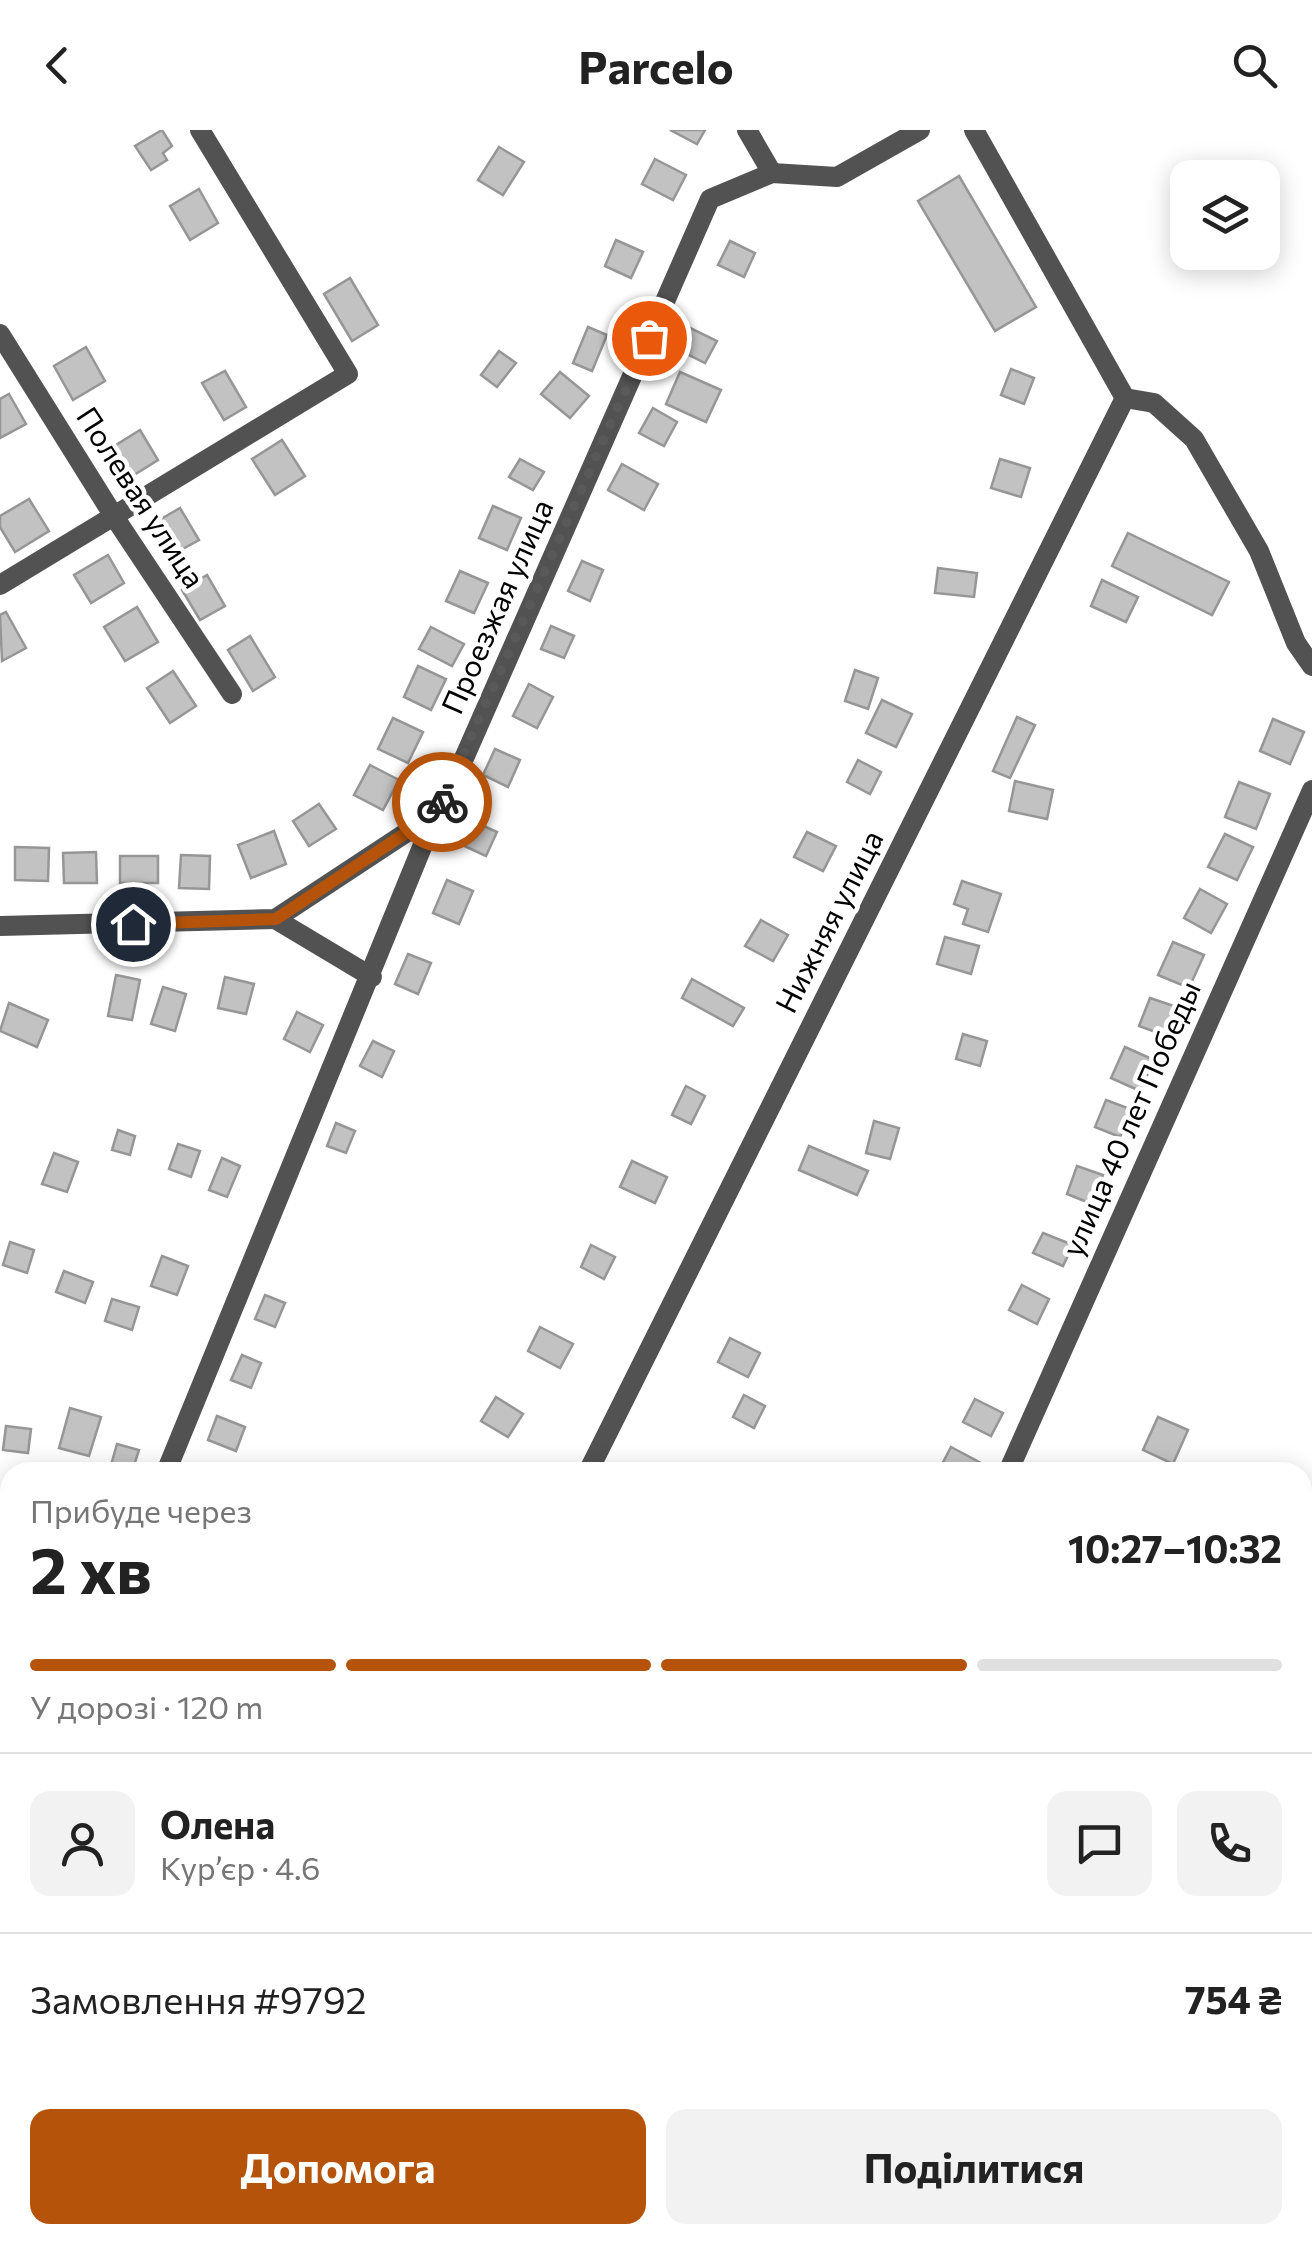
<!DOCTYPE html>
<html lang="uk">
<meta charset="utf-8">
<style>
:root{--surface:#fff;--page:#f2f2f2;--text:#222;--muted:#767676;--line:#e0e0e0;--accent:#b45309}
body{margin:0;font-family:Commissioner,sans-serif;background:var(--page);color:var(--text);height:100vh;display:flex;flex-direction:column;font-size:38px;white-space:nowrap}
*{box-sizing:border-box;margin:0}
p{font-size:32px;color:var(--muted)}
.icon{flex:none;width:55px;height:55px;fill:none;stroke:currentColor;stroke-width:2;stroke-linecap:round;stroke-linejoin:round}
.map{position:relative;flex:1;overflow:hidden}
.sheet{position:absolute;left:0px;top:1332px;width:1312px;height:782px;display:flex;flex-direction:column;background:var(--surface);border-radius:30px 30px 0 0;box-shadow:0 5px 25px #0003}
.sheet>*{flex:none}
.buttons{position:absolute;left:1170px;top:30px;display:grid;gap:20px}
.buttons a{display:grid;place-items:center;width:110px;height:110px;border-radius:20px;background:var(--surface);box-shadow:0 5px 25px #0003;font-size:50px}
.pin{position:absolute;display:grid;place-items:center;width:85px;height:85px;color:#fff;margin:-42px;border:5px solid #fff;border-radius:50%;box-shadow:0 2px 10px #0007}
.courier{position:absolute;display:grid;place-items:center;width:100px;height:100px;margin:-50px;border:8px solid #b45309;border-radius:50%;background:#fff;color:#222;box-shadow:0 2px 12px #0007}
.headline em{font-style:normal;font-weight:700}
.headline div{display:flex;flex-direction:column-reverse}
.headline{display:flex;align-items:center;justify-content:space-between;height:170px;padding:0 30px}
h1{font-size:65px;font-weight:700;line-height:75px}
.bar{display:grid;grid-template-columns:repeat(4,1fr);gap:15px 10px;align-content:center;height:120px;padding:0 30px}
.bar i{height:12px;border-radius:8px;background:var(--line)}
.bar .current{background:var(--accent)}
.bar p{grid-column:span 4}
.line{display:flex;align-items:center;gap:25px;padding:0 30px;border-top:2px solid var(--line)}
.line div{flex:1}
.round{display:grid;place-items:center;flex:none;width:105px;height:105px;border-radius:20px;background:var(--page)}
.button{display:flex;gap:20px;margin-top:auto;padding:20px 30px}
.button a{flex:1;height:115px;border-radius:20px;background:var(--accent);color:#fff;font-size:40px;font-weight:700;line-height:115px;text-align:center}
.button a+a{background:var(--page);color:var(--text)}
header{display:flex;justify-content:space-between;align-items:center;height:130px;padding:0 30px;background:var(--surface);font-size:45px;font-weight:700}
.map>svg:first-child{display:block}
.building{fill:#c2c2c2;stroke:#969696;stroke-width:2.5}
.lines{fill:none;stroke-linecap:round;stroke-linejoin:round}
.primary-casing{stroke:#dbdbdb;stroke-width:30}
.minor{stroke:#525252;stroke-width:20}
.primary{stroke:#000;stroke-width:25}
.done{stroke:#595959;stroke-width:10;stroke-dasharray:0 18}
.route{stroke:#b45309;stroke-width:12}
.labels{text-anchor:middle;stroke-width:9;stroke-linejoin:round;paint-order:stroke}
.street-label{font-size:30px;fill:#000;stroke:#fff}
</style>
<header><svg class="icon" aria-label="back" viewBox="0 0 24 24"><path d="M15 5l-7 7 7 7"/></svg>Parcelo<svg class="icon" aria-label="search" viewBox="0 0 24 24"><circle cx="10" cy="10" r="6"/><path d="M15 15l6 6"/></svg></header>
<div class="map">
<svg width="1312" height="2113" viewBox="0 0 1312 2113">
<rect width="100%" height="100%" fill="#fff"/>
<g class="building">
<polygon points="162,0 172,16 163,23 167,30 151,40 135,16"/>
<polygon points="670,0 705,0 697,14"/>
<polygon points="499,17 524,32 503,65 478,50"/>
<polygon points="655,29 686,45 673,70 642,54"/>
<polygon points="959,46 1036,177 995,201 918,71"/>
<polygon points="199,59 218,93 190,110 170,76"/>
<polygon points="616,110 643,122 631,148 605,136"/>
<polygon points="730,111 755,123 744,147 718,135"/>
<polygon points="350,148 378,195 352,211 324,164"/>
<polygon points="686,196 717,211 705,233 675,218"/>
<polygon points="588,197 607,205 592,241 573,233"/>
<polygon points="86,217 105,251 73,270 54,236"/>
<polygon points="499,221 516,233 497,257 481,245"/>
<polygon points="1011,239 1034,248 1024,274 1001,265"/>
<polygon points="225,241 246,277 224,290 202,253"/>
<polygon points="560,242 589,266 570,288 541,264"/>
<polygon points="680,242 721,260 706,292 666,274"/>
<polygon points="9,264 26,294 0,308 0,269"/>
<polygon points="653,278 677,292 664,316 639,303"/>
<polygon points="140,300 158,330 126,350 108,320"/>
<polygon points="282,310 305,346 275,365 252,329"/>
<polygon points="520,329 544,342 533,360 509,347"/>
<polygon points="1000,329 1030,338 1021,367 991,358"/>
<polygon points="622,334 658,354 644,380 608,360"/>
<polygon points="29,369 49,401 15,422 0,397 0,386"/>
<polygon points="493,376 521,388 507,420 479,408"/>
<polygon points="180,378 199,410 168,427 149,396"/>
<polygon points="1128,403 1229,452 1212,485 1112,436"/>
<polygon points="108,425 124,453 91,473 74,445"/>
<polygon points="582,431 603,440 590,471 568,461"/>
<polygon points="938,438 977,443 974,467 935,463"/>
<polygon points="460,441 488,453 474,483 446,471"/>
<polygon points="207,445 225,476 200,490 182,460"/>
<polygon points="1102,450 1138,467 1126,492 1091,476"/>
<polygon points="137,477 158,512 125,531 104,497"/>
<polygon points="6,482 26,518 2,531 0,485"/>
<polygon points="551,496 574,506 564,528 541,519"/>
<polygon points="431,497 464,514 452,536 419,519"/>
<polygon points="250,506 275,547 253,561 228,520"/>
<polygon points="418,536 446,549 431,580 404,567"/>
<polygon points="855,540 878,548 868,579 845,571"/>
<polygon points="173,541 196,576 170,593 147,558"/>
<polygon points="529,554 553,567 537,598 513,586"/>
<polygon points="882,570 912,584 896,617 866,603"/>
<polygon points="1017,587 1035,595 1010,648 993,641"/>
<polygon points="393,588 423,602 408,633 378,619"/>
<polygon points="1273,589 1304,602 1290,634 1260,621"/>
<polygon points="495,619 520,630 508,657 483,645"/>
<polygon points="858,630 881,642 870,664 847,652"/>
<polygon points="370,635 399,650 383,680 354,665"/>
<polygon points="1015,651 1053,660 1047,689 1009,681"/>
<polygon points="1239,652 1270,664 1256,699 1225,687"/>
<polygon points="319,674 336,699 309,716 293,691"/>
<polygon points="468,689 497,702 486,726 458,713"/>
<polygon points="274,701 286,734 251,748 238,715"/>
<polygon points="807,702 836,716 823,741 794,727"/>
<polygon points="1225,704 1253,717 1237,750 1208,737"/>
<polygon points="15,717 49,718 48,751 15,750"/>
<polygon points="96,722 97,753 64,753 63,723"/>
<polygon points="181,725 210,726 209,759 179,758"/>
<rect x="120" y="726" width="38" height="27"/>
<polygon points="447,750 473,761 459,794 433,783"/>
<polygon points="962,751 1001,764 988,802 963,794 968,779 954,774"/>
<polygon points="1200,759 1227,774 1211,803 1184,788"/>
<polygon points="761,790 788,805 773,831 745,816"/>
<polygon points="945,807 979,816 971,844 937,834"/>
<polygon points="1173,812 1204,825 1189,858 1158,845"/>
<polygon points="408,824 431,833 418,864 395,854"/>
<polygon points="116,845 140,850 132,890 108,886"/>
<polygon points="225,847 254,854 246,884 218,878"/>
<polygon points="692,849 744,878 733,896 682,868"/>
<polygon points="163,857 186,864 175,901 151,894"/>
<polygon points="1150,868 1177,877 1166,906 1139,896"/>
<polygon points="9,873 48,890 37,917 0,901"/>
<polygon points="297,882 323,895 310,922 284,909"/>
<polygon points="963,904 987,911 980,936 956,929"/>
<polygon points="373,911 394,921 382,947 360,936"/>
<polygon points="1125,917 1154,930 1140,961 1111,948"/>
<polygon points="686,956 705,966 691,994 672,985"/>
<polygon points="1106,970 1130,979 1120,1007 1095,997"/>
<polygon points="874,991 899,998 890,1029 866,1023"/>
<polygon points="336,993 355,1001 346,1023 327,1016"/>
<polygon points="118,1000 135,1006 130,1025 112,1020"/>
<polygon points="178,1014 200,1021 191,1047 169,1039"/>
<polygon points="809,1016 868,1041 857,1065 799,1040"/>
<polygon points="54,1023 78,1032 67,1062 42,1054"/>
<polygon points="222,1028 240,1036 227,1067 209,1060"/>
<polygon points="632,1031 667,1047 655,1073 620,1057"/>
<polygon points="1077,1036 1103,1045 1092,1074 1067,1064"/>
<polygon points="1043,1103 1073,1115 1063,1136 1033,1123"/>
<polygon points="10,1112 34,1120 27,1143 3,1135"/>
<polygon points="591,1115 615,1127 604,1149 581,1137"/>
<polygon points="162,1126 188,1136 177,1165 151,1156"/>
<polygon points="64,1141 93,1152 85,1173 56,1162"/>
<polygon points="1022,1155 1049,1169 1037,1194 1009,1180"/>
<polygon points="265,1165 285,1173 275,1197 255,1189"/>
<polygon points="112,1169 139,1177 132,1200 105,1191"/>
<polygon points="540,1197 573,1214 560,1238 528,1221"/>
<polygon points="730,1208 760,1223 748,1247 718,1232"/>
<polygon points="242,1225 261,1233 251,1258 231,1250"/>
<polygon points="744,1265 765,1276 754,1298 733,1287"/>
<polygon points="496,1267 523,1284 508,1307 481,1291"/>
<polygon points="975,1269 1003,1283 991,1306 963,1292"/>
<polygon points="70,1278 101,1287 89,1326 59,1318"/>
<polygon points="217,1286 245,1297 236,1321 208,1310"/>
<polygon points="1158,1287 1188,1300 1173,1334 1143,1320"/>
<polygon points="6,1296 31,1299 28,1323 3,1320"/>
<polygon points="117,1314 139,1320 132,1342 109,1342"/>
<polygon points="951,1317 981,1333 976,1342 938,1342"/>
<polygon points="10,1418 10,1478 0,1476 0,1457"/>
<polygon points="1302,1433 1312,1438 1312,1447 1303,1464"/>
<polygon points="0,1593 10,1595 6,1630 0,1629"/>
</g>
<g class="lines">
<g class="primary-casing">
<g id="primary">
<polyline points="1302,1779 1312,1778"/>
<polyline points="0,1959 10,1958"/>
</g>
</g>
<g class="minor">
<polyline points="747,0 772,43"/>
<polyline points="974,0 1125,268 1154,273 1194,309 1259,421 1296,513 1312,536"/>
<polyline points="0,204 115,388 232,564"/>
<polyline points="0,455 348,244 200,0"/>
<polyline points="275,789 372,847"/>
<polyline points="0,796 275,789 436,683"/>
<polyline points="166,1342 436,683 465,626 710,69 772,43 837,47 920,0"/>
<polyline points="588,1342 1125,268"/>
<polyline points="1008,1342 1312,660"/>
<polyline points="1312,1539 1306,1574 1312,1619"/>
<polyline points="0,1780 10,1751"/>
<polyline points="0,1913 10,1911"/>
</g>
<use href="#primary" class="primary"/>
</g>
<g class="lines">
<polyline class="done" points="442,672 649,208"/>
<polyline class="route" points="133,794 276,789 436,683 442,672"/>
</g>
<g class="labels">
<g class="street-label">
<text transform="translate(140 368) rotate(57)" y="10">Полевая улица</text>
<text transform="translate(498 477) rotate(-66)" y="10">Проезжая улица</text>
<text transform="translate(830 792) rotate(-63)" y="10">Нижняя улица</text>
<text transform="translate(1132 989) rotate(-66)" y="10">улица 40 лет Победы</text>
</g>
</g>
</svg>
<div class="buttons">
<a><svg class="icon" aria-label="layers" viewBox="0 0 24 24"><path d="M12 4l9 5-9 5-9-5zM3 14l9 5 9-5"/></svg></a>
</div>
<div class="pin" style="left:649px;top:208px;background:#ea580c"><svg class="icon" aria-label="bag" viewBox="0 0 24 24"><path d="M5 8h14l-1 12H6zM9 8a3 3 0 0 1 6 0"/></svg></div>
<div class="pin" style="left:133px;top:794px;background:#1f2937"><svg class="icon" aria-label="home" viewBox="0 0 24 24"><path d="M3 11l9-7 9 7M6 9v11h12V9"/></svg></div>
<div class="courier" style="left:442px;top:672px"><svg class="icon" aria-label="bike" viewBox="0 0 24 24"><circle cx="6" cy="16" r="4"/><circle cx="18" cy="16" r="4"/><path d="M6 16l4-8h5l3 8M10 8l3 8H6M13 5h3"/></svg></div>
<section class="sheet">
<div class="headline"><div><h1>2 хв</h1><p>Прибуде через</p></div><em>10:27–10:32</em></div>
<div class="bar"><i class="current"></i><i class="current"></i><i class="current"></i><i></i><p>У дорозі · 120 m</p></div>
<div class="line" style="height:180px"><a class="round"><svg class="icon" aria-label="person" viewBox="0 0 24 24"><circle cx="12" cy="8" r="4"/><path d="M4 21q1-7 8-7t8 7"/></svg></a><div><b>Олена</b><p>Кур’єр · 4.6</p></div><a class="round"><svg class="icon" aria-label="chat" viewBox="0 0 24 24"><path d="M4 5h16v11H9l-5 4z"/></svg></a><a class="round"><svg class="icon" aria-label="phone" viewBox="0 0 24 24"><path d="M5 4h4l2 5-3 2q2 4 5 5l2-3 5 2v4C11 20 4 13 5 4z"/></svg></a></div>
<div class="line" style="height:130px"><div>Замовлення #9792</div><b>754 ₴</b></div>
<div class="button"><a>Допомога</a><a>Поділитися</a></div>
</section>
</div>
